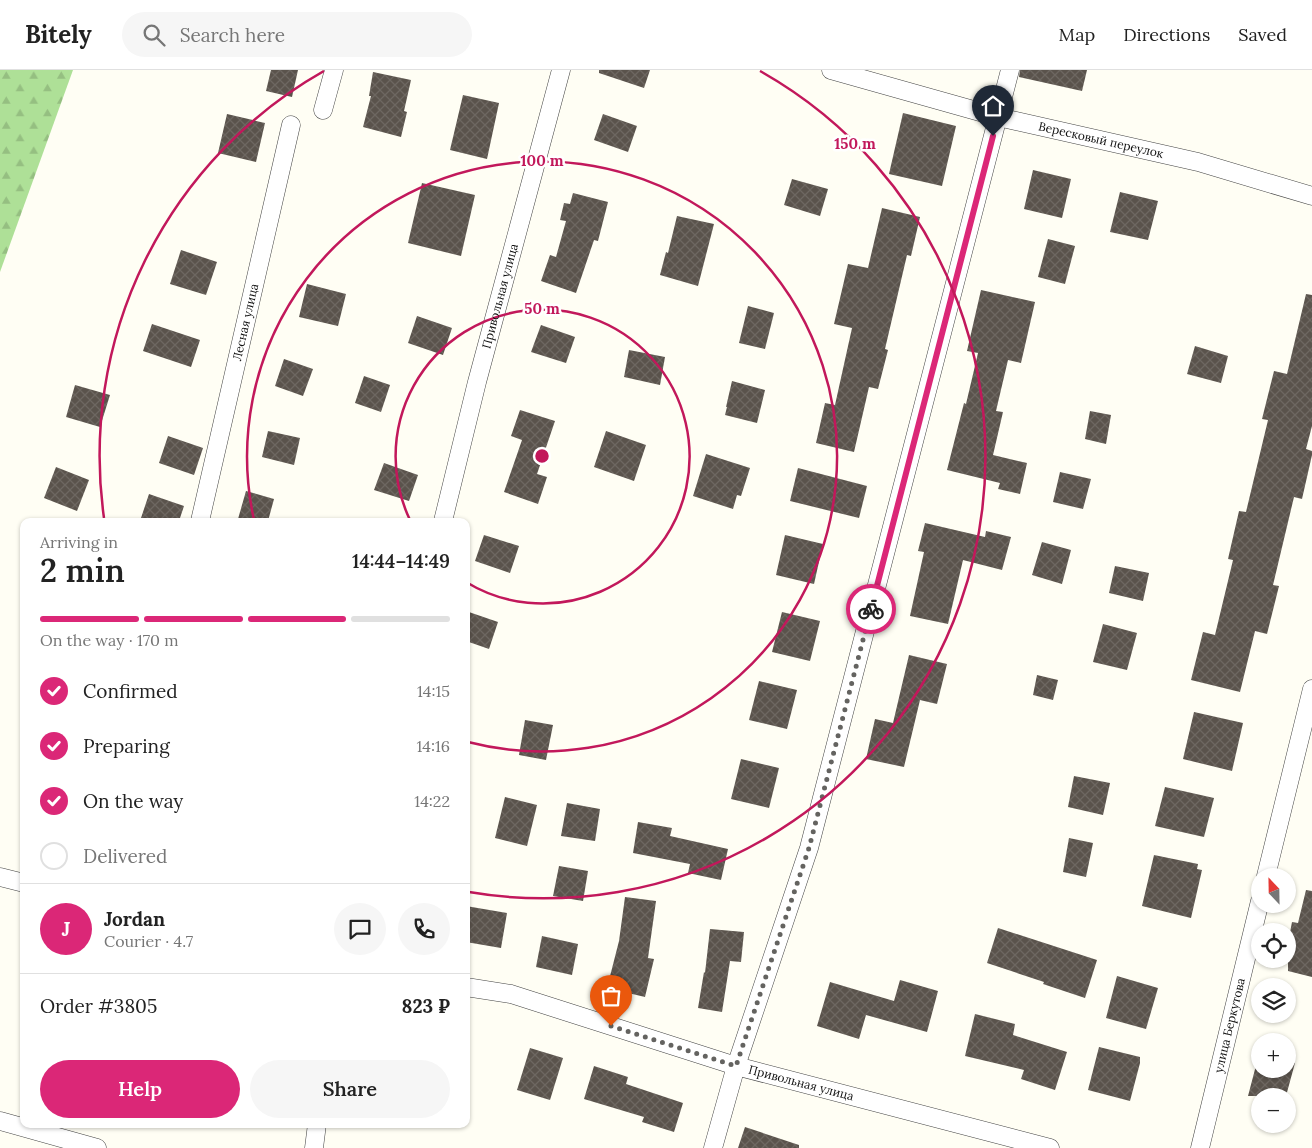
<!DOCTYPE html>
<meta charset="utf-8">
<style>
:root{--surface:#fff;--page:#f6f6f6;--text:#222;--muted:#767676;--line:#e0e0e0;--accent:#db2777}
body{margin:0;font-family:Lora,serif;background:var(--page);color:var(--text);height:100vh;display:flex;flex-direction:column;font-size:19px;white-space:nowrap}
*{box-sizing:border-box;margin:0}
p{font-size:16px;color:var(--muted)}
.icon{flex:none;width:28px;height:28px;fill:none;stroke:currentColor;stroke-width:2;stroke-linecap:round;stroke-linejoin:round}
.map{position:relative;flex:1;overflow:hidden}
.side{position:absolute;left:20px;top:448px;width:450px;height:610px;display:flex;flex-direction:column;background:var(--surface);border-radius:10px;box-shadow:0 1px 4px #0004}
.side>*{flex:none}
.needle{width:32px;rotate:338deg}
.buttons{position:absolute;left:1251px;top:798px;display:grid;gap:10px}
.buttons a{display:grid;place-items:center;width:45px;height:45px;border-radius:50%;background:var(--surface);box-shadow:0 1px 4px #0004;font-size:25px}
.pin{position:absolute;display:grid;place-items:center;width:42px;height:42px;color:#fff;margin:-51px -21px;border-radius:50% 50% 50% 0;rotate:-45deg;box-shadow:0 0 5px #0007}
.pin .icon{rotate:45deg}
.courier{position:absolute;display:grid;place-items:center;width:50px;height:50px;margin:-25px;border:4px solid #db2777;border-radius:50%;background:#fff;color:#222;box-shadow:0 1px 6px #0007}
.head em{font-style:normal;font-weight:600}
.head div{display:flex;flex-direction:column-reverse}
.head{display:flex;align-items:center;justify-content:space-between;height:85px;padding:0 20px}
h1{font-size:32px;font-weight:600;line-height:38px}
.bar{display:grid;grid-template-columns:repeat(4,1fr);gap:8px 5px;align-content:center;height:60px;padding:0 20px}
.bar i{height:6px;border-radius:4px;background:var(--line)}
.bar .selected{background:var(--accent)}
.bar p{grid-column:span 4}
.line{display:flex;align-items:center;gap:12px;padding:0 20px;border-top:1px solid var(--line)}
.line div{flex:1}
.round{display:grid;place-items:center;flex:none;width:52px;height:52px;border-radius:26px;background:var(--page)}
ol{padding:0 20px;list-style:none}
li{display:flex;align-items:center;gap:15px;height:55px}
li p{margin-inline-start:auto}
li .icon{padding:5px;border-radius:50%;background:var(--accent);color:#fff;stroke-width:4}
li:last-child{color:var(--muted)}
li i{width:28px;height:28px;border:2px solid var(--line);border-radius:50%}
.primary-button{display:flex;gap:10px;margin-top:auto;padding:10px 20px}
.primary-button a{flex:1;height:58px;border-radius:30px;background:var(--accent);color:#fff;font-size:20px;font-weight:600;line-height:58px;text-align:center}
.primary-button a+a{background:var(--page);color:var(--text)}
header{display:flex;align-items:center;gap:30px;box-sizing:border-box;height:70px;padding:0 25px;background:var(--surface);border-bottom:1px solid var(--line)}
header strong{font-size:24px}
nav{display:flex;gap:28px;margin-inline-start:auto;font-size:18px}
.search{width:350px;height:45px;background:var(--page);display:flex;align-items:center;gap:12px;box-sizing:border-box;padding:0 18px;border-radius:28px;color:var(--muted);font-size:19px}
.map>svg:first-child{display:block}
.forest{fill:url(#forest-firs)}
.building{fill:url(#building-cross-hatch)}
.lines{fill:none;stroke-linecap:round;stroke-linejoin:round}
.minor-casing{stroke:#434343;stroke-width:19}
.minor{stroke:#fff;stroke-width:18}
.done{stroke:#646360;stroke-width:5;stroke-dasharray:0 9}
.route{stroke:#db2777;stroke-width:6}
.ring{fill:none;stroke:#c2185b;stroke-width:2.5}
.labels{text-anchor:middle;stroke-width:5;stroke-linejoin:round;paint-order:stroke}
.street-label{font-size:12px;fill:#101010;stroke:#fff}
.centre{fill:#c2185b;stroke:#fff;stroke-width:2.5}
.ring-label{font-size:15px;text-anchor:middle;font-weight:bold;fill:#c2185b;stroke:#fff;stroke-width:5;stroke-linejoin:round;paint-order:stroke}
</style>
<header>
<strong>Bitely</strong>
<div class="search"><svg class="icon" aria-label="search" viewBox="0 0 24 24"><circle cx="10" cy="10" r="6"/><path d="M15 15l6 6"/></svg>Search here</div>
<nav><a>Map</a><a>Directions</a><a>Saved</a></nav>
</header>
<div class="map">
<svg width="1312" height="1078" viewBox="0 0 1312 1078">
<defs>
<pattern id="forest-firs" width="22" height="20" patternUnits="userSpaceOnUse" patternTransform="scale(1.25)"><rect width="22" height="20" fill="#aee097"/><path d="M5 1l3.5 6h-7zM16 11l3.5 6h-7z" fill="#95bf81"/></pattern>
<pattern id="building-cross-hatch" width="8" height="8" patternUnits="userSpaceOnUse" patternTransform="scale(1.25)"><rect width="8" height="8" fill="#5a534c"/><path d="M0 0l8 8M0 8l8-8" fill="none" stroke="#6d6761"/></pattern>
</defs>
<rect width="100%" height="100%" fill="#fffef4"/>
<polygon class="forest" points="0,0 73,0 0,202"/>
<g class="building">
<polygon points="271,0 298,0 292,27 266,21"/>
<polygon points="599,0 650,0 644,18 599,3"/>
<polygon points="1020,0 1087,0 1082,21 1019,7"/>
<polygon points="373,2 411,10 404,41 407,42 401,67 363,57 371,26 369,26"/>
<polygon points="463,25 499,33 487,89 450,80"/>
<polygon points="903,43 956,56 942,116 889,104"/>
<polygon points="227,44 265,53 256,92 218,83"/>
<polygon points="603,44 637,56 628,82 594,70"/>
<polygon points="1033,100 1071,109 1062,148 1024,139"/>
<polygon points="792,109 828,119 820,146 784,135"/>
<polygon points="422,113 475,125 461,186 408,173"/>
<polygon points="1120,122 1158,131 1148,170 1110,162"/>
<polygon points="573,123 608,132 598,171 594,170 576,223 541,211 550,185 556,187 566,151 560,150 564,133 570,134"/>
<polygon points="882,138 920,147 911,186 907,185 885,279 888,280 878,319 869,317 854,382 816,373 825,333 835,335 852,258 834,254 848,194 868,198"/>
<polygon points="677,146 714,154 698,216 660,205 666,182 668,183"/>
<polygon points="1048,169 1075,176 1065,214 1038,207"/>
<polygon points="181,180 217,192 206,225 170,214"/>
<polygon points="307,214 346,224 338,256 299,247"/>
<polygon points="981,220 1035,232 1021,293 1008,290 996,341 1003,342 993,385 1027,393 1020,424 998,419 1000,413 947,400 964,333 966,334 978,283 967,281"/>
<polygon points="1306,224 1312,225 1312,356 1306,379 1312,381 1312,385 1302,429 1294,427 1273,515 1279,516 1267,564 1255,561 1240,622 1191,610 1203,562 1215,565 1233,490 1228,489 1239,441 1246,442 1268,350 1262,349 1274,301 1287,304"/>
<polygon points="748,236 774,243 765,279 739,273"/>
<polygon points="417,246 452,258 443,285 408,273"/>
<polygon points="152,254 200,270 191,297 143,281"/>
<polygon points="541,255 575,267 566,293 531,282"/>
<polygon points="1195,276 1228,286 1221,313 1187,304"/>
<polygon points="629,280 665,287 660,315 624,307"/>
<polygon points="284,289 313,299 303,326 275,316"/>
<polygon points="364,306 390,315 381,342 355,333"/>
<polygon points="732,311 765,320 757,353 725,345 727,337 726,337"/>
<polygon points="75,315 110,325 100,357 66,347"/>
<polygon points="520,340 555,351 537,404 547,407 538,434 504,422 522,370 511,366"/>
<polygon points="1090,341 1111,345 1106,374 1085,369"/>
<polygon points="268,361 300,368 294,395 262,387"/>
<polygon points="606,361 646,375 634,411 594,397"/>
<polygon points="168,366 203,378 194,405 159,393"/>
<polygon points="706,384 750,398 741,426 737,425 733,439 693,426"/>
<polygon points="384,393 418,405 409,431 374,420"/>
<polygon points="56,397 89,410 77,441 44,428"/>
<polygon points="798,398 867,416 859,448 790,431"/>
<polygon points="1060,402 1091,409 1083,439 1053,432"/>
<polygon points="246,421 274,429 268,451 248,451 238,449"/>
<polygon points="149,424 184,436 179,451 140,451"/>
<polygon points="925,453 985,467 986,461 1011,467 1002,500 963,490 948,554 910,546 924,482 918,481"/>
<polygon points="484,465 519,476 510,503 475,491"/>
<polygon points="785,465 823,474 814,514 776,505"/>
<polygon points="1042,472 1071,480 1062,514 1032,505"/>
<polygon points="1115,496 1149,503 1143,531 1109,523"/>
<polygon points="466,541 498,552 489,579 466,571"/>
<polygon points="782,542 820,551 810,591 772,582"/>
<polygon points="1103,554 1137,563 1127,600 1093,592"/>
<polygon points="909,585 947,594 937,634 920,630 904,697 866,689 875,649 893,653"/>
<polygon points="1037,605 1058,610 1053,630 1033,625"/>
<polygon points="759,611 797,620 787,659 749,650"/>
<polygon points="1194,642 1243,653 1232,701 1183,689"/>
<polygon points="525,650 553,655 546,690 519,685"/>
<polygon points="741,689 779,698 769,738 731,729"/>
<polygon points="1074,706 1110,713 1103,745 1068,737"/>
<polygon points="1165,717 1214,728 1204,767 1155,756"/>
<polygon points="505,727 537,735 527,776 495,768"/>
<polygon points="567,733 600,739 595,771 561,766"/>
<polygon points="638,752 672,758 670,766 728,779 721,810 688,803 690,794 633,783"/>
<polygon points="1069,768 1093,773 1086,807 1063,802"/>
<polygon points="1154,785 1198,794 1197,799 1202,800 1191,848 1142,836"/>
<polygon points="559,796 588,801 583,831 553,826"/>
<polygon points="1306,820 1312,821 1312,907 1288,901 1288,873 1292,852 1298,853"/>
<polygon points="625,827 656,831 648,888 654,889 645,927 607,918 619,871"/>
<polygon points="466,836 507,843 501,878 466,872"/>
<polygon points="998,858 1097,890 1085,928 1043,914 1044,912 987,893"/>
<polygon points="710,859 744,862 741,892 730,891 722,942 698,938 704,902 705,903"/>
<polygon points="542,866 578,874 572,905 536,897"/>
<polygon points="1117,906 1158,918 1146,959 1106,948"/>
<polygon points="900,910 938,921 927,962 866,945 859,969 817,956 830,912 894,931"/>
<polygon points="975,944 1015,954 1013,965 1067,982 1055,1020 1021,1009 1024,1000 965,986"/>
<polygon points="1099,977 1140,987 1140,993 1130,1031 1088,1020"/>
<polygon points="530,978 563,988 550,1030 517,1020"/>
<polygon points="1259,984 1260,999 1288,999 1288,991 1295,993 1286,1026 1248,1026"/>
<polygon points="594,996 628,1007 626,1014 683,1033 674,1062 642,1052 644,1047 584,1029"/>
<polygon points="745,1057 799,1075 799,1078 738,1078"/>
</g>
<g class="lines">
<g class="minor-casing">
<g id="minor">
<path id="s1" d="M831 0 998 47 1198 92 1312 126"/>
<polyline points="323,40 334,0"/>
<path id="s2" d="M200 451 291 55"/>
<path id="s3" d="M443 451 477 312 561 0"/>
<polyline points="1266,806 1312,619"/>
<polyline points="0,807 24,813"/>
<path id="s4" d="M466 917 511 924 736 996 1050 1078"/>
<polyline points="0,1051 97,1078"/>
<polyline points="314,1078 317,1054"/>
<polyline points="713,1078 736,996 809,778 1010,0"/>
<path id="s5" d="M1200 1078 1260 831"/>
</g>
</g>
<use href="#minor" class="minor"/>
</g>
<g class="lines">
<polyline class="done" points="611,956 736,996 809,778 871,539"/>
<polyline class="route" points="871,539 993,66"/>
</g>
<g class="ring">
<path d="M410 450A147 147 0 1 1 466 512"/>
<path d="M254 450A295 295 0 1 1 468 672"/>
<path d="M104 448A442 442 0 0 1 324 1M760 1A442 442 0 0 1 469 822"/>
</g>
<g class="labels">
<g class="street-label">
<text dy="4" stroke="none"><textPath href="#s1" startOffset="279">Вересковый переулок</textPath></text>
<text dy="4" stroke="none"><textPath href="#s3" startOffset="232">Привольная улица</textPath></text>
<text dy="4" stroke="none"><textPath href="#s2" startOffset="204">Лесная улица</textPath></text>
<text dy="4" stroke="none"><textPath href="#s5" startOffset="126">улица Беркутова</textPath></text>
<text dy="4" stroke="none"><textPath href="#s4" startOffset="349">Привольная улица</textPath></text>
</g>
</g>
<circle cx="542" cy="386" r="8" class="centre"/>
<g class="ring-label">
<text x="855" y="79">150 m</text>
<text x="542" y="96">100 m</text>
<text x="542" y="244">50 m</text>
</g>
</svg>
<div class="buttons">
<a><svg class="needle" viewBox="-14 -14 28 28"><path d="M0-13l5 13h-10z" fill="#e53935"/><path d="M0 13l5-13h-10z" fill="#767676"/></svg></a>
<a><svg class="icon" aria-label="locate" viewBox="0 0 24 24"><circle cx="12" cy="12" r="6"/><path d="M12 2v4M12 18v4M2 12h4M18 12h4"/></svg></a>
<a><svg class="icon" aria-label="layers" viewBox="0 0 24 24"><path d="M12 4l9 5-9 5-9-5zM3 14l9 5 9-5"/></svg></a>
<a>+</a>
<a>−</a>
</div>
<div class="pin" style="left:611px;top:956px;background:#ea580c"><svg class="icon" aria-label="bag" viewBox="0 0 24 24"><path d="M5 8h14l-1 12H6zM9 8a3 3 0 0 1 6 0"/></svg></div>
<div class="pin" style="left:993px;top:66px;background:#1f2937"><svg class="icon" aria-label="home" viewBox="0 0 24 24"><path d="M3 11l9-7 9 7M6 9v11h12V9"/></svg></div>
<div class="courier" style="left:871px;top:539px"><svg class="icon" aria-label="bike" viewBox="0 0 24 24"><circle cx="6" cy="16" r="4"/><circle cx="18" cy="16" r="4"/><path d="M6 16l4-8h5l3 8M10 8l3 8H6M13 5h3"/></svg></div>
<section class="side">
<div class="head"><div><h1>2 min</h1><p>Arriving in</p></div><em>14:44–14:49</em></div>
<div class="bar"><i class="selected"></i><i class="selected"></i><i class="selected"></i><i></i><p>On the way · 170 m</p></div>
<ol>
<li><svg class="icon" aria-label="check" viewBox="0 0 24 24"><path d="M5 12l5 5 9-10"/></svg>Confirmed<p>14:15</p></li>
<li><svg class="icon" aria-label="check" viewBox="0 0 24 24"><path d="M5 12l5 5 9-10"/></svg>Preparing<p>14:16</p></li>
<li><svg class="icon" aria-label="check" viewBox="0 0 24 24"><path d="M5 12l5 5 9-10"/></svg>On the way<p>14:22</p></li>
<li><i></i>Delivered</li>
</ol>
<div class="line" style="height:90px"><b class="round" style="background:var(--accent);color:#fff">J</b><div><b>Jordan</b><p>Courier · 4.7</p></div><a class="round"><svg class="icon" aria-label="chat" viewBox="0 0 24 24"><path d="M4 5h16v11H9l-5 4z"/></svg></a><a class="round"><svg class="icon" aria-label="phone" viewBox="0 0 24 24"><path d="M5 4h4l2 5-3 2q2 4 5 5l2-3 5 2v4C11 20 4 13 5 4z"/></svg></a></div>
<div class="line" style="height:65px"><div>Order #3805</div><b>823 ₽</b></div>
<div class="primary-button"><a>Help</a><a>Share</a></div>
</section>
</div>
